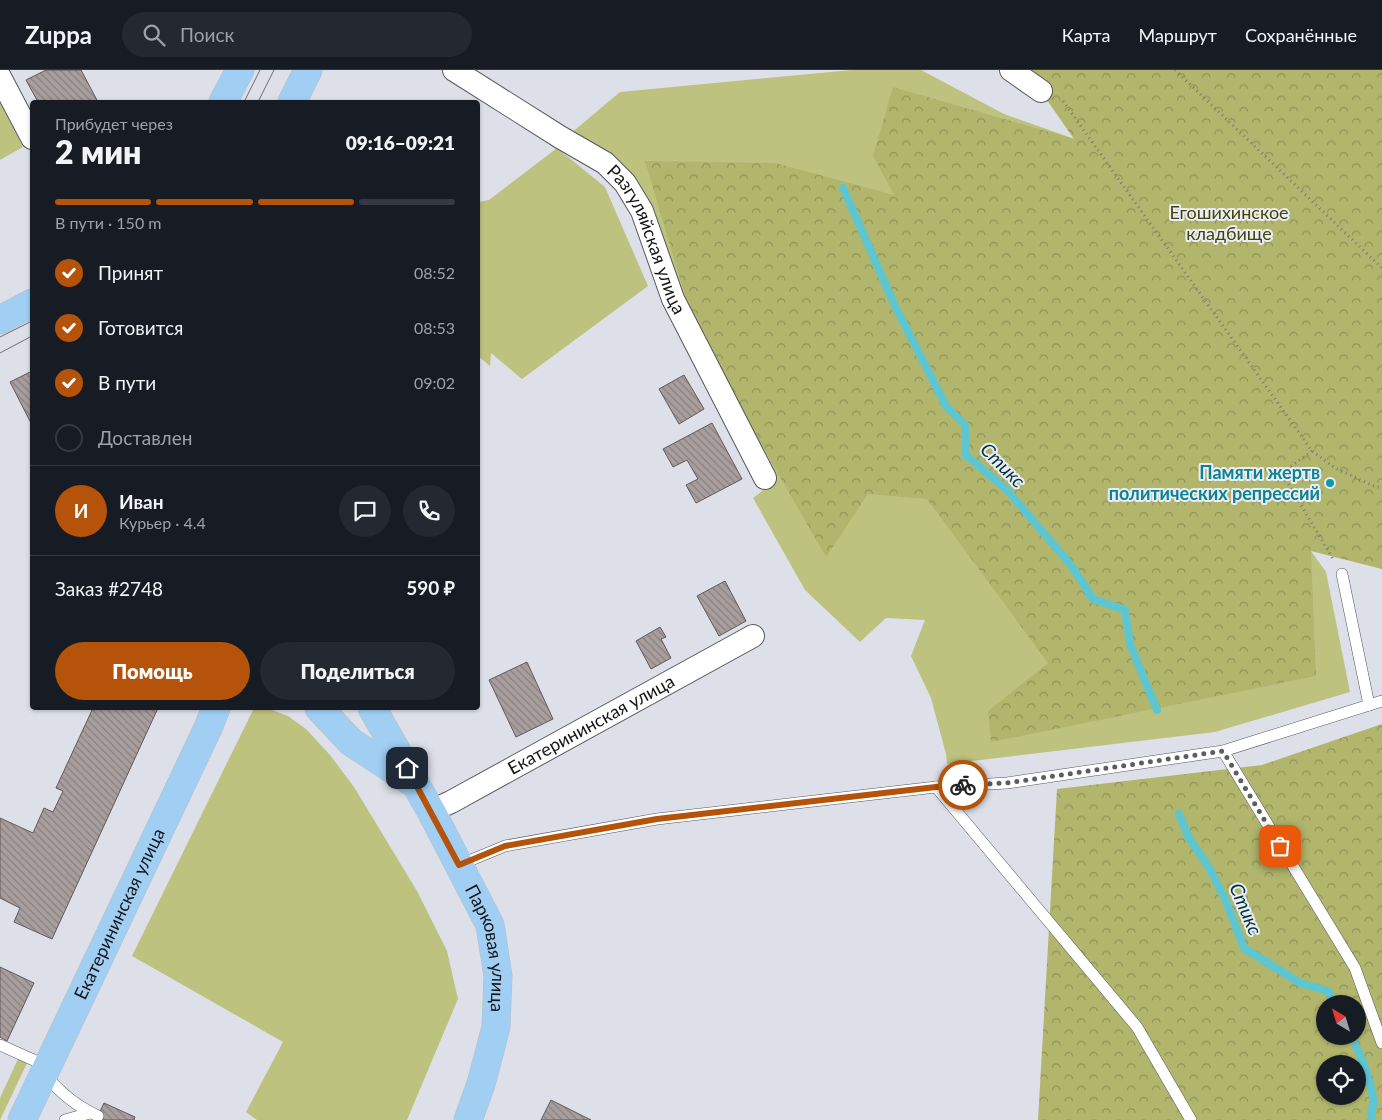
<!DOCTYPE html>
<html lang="ru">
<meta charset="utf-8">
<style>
:root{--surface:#171b24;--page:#242831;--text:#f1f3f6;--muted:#9ea1a6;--line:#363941;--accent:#b45309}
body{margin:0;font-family:Lato,sans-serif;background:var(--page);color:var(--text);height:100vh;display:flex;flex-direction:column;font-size:19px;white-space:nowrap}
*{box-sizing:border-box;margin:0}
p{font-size:16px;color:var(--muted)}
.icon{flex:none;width:28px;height:28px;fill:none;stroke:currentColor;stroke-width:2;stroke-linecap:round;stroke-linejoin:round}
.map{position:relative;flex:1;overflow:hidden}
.side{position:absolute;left:30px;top:30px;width:450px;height:610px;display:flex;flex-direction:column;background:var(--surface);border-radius:5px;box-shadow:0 1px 4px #0004}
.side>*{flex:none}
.needle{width:32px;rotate:322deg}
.fabs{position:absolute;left:1316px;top:925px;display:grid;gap:10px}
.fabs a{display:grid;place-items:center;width:50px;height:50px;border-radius:50%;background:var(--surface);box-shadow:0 1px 4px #0004;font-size:25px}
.pin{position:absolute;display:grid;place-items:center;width:42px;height:42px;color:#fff;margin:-21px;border-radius:10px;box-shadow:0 2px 8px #0006}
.courier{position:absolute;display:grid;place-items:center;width:50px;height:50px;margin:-25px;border:4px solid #b45309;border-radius:50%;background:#fff;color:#222;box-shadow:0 1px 6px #0007}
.overview em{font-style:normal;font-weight:800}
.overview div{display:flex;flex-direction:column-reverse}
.overview{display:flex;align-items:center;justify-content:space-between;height:85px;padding:0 25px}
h1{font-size:32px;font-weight:800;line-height:38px}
.bar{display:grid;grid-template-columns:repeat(4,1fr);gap:8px 5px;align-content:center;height:60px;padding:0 25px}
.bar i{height:6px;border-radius:4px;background:var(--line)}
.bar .on{background:var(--accent)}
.bar p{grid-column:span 4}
.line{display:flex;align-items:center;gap:12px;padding:0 25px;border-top:1px solid var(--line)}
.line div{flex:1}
.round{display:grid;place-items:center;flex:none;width:52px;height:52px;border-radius:26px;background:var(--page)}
ol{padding:0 25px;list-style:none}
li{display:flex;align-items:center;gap:15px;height:55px}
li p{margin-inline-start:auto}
li .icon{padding:5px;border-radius:50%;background:var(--accent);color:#fff;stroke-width:4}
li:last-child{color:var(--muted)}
li i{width:28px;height:28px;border:2px solid var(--line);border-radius:50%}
.primary-button{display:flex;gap:10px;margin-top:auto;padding:10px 25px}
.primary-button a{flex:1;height:58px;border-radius:30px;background:var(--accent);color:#fff;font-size:20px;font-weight:800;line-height:58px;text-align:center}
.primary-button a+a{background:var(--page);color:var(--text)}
header{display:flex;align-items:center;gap:30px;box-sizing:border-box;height:70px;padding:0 25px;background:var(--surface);border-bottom:1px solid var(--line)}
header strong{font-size:24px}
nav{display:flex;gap:28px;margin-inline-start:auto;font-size:18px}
.search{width:350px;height:45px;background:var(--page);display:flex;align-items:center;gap:12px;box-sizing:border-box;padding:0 18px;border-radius:28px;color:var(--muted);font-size:19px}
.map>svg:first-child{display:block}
.grass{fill:#bdc27f}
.forest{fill:url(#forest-crowns);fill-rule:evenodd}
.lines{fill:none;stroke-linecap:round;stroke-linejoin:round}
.stream{stroke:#5ec6d1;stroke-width:8}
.building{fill:url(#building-back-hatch);stroke:#625958}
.lane-casing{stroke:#56585f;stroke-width:12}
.street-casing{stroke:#56585f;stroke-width:24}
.primary-casing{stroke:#bebebf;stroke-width:29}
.path{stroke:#78797f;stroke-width:3;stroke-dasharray:1 4;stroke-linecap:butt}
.lane{stroke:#fff;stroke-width:11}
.street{stroke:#fff;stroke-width:22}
.primary{stroke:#a0cff3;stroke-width:28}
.tram{stroke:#6d6e73;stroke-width:1}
.done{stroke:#5c5d62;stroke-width:5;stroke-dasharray:0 9}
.route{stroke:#b45309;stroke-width:6}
.culture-dot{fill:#0f9aa8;stroke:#ebedf6;stroke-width:2}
.labels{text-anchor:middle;stroke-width:4;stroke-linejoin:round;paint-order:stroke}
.park-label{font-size:18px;fill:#42450a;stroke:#ebedf6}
.street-label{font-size:18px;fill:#161619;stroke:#ebedf6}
.culture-label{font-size:18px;font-weight:bold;fill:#0d838f;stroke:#ebedf6;text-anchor:end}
.water-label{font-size:19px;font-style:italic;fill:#003438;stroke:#ebedf6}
</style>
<header>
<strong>Zuppa</strong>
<div class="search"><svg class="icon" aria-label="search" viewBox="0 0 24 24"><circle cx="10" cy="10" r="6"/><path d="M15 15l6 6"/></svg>Поиск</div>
<nav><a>Карта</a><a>Маршрут</a><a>Сохранённые</a></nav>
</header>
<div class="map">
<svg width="1382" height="1050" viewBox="0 0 1382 1050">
<defs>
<pattern id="forest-crowns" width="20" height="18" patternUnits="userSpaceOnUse" patternTransform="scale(1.25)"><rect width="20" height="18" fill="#b1b66c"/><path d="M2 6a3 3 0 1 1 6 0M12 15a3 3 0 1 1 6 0" fill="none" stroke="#8f9358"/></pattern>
<pattern id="building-back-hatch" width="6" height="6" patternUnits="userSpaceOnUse" patternTransform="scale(1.25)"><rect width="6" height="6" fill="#a89e9e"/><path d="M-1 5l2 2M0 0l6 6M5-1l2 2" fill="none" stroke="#888080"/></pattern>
</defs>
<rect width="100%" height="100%" fill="#dee0e9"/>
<g class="grass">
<polygon points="852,0 921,0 1004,44 1075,69 1311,481 1326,502 1350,622 1215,662 947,694 946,684 931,628 911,586 925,550 886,548 860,572 805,520 753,428 775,411 695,259 641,123 570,64 620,22"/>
<polygon points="0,30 23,77 0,90"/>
<polygon points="557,78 605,117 648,216 522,309 491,283 490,296 478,286 478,132 489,130"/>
<polygon points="254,638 267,638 288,646 306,659 330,685 354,717 417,821 447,881 458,929 407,1050 257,1050 246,1042 283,972 132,886"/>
<polygon points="19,987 28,991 0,1050 0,1028"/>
</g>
<g class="forest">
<polygon points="1026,0 1382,0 1382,499 1311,481 1316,606 991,672 988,641 1048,593 927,429 868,424 826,487 695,259 645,91 775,93 894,125 873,86 893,17 1074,69"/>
<path d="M1382 654V1050H1038L1057 719 1262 695ZM1325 934H1358V966H1325ZM1325 994H1358V1026H1325Z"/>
</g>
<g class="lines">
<g class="stream">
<polyline points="843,118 895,236 946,336 965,355 966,385 1007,420 1071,495 1093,529 1125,540 1130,574 1157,640"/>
<polyline points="1179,744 1189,768 1208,796 1225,829 1244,878 1300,913 1328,921 1334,934"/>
<path d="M1351 966C1361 985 1369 1005 1373 1027 1375 1035 1369 1042 1372 1050"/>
</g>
</g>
<g class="building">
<polygon points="46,0 81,0 98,32 38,32 26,10"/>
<polygon points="32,301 32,355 10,312"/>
<polygon points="684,305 704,339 679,354 659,319"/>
<polygon points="712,353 742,409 696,433 686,415 698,409 687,390 673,397 663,379"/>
<polygon points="725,511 746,551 719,566 697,526"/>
<polygon points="660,557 666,567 661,569 671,588 651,599 636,571"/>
<polygon points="527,592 553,649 516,667 489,610"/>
<polygon points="93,638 158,638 52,869 14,852 20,838 0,828 0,748 33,763 44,738 53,742 63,721 56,718"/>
<polygon points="0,897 34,913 7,971 0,967"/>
<polygon points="551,1030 591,1050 541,1050"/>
<polygon points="104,1033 135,1047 134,1050 96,1050"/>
</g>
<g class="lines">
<g class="lane-casing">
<g id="lane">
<polyline points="1342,504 1369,635"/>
<polyline points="1223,681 1355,898 1382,973"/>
<polyline points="936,717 1137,957 1191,1050"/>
<polyline points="459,795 505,776 657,749 936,717 1007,713 1223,681 1382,631"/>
<polyline points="0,975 47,996"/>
<path d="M45 1004C59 1022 78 1037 98 1046"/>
<polyline points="65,1050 90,1043"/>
</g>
</g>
<g class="street-casing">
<g id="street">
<path id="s1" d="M454 0 560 67 605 93 625 113 642 141 673 229 765 408"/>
<polyline points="1011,0 1041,21"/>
<polyline points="0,7 32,68"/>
<path id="s2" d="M431 741 451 732 753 566"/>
</g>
</g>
<g class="primary-casing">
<g id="primary">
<polyline points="223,32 240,0"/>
<polyline points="292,32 308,0"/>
<polyline points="0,250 32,233"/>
<polyline points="319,638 351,672 412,712"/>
<path id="s3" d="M372 638 431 741 490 855 498 906 496 957 481 1014 468 1050"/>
<path id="s4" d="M22 1050 208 658 216 638"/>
</g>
</g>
<g class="path">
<polyline points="1175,0 1382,198"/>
<polyline points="1063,31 1312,381 1335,398 1376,417 1382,417"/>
<polyline points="1312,381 1282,403 1333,489"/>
</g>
<use href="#lane" class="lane"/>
<use href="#street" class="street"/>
<use href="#primary" class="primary"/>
<g class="tram">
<polyline points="244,32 260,0"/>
<polyline points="258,32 274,0"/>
<polyline points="0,267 32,251"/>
<polyline points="0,283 32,266"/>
</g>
</g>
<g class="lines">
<polyline class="done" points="963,715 1007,713 1223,681 1280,776"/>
<polyline class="route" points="407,698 459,795 505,776 657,749 936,717 963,715"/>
</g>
<circle class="culture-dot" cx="1330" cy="413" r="5"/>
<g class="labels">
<g class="park-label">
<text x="1229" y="149">Егошихинское<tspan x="1229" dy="21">кладбище</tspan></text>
</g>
<g class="street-label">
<text dy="6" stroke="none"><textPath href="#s1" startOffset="266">Разгуляйская улица</textPath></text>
<text dy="6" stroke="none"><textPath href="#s2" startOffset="182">Екатерининская улица</textPath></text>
<text dy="6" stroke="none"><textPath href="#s4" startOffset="228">Екатерининская улица</textPath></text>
<text dy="6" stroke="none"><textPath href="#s3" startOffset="269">Парковая улица</textPath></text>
</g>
<g class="culture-label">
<text x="1320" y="409">Памяти жертв<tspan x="1320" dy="21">политических репрессий</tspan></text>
</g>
<g class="water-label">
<text transform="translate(1003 395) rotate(45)" y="7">Стикс</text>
<text transform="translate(1246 839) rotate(67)" y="7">Стикс</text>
</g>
</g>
</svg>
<div class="fabs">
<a><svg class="needle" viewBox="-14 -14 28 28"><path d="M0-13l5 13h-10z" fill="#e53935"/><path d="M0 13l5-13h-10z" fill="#9ea1a6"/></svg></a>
<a><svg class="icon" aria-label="locate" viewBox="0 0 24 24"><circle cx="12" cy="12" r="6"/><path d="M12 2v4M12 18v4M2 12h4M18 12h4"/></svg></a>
</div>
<div class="pin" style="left:1280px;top:776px;background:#ea580c"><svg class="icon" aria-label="bag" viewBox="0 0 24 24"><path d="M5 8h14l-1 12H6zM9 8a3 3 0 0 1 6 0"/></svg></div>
<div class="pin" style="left:407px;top:698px;background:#1f2937"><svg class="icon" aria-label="home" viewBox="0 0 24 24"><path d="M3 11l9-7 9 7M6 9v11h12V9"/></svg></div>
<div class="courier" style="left:963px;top:715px"><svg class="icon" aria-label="bike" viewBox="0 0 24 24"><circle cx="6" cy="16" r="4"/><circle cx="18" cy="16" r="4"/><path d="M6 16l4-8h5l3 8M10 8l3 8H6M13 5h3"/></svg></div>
<section class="side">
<div class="overview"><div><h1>2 мин</h1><p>Прибудет через</p></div><em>09:16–09:21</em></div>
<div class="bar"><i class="on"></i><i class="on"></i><i class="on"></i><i></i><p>В пути · 150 m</p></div>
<ol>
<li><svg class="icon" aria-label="check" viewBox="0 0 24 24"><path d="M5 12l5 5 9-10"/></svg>Принят<p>08:52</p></li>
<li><svg class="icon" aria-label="check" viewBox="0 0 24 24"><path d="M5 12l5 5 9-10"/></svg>Готовится<p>08:53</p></li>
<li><svg class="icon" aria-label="check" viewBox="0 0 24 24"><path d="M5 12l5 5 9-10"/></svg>В пути<p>09:02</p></li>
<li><i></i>Доставлен</li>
</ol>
<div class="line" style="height:90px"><b class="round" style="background:var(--accent);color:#fff">И</b><div><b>Иван</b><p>Курьер · 4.4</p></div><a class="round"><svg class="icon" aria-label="chat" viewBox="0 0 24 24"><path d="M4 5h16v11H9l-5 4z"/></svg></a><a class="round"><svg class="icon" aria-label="phone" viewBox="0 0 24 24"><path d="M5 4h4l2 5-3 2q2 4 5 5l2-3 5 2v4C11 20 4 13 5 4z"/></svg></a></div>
<div class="line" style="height:65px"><div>Заказ #2748</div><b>590 ₽</b></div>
<div class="primary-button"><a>Помощь</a><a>Поделиться</a></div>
</section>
</div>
